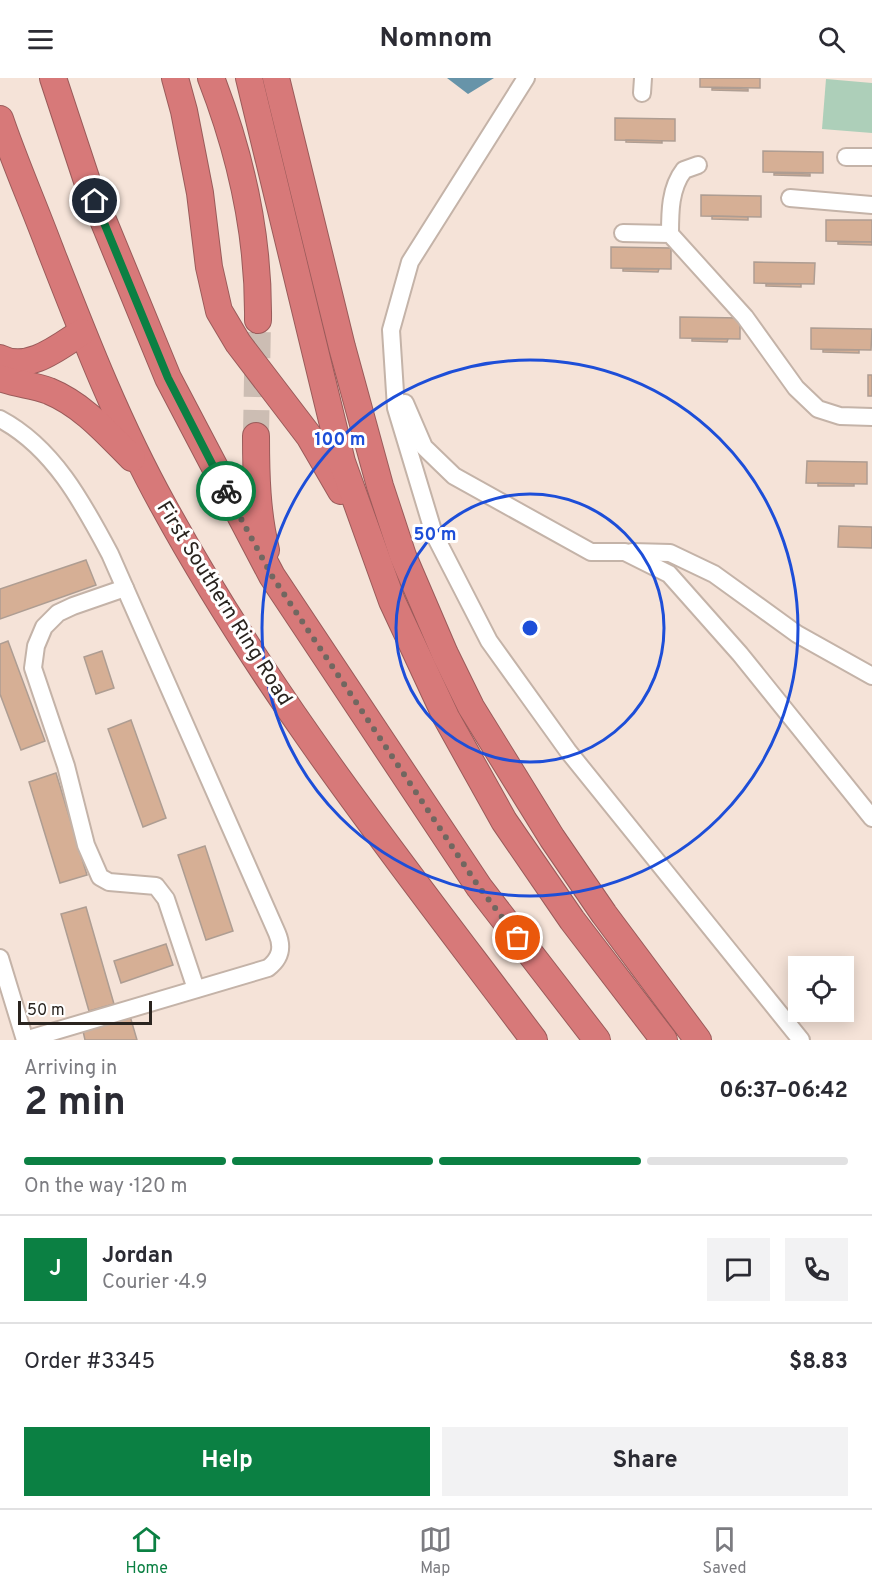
<!DOCTYPE html>
<meta charset="utf-8">
<style>
:root{--surface:#fff;--page:#f2f2f3;--text:#2b2b33;--muted:#7c7c81;--line:#e1e1e2;--accent:#0b8043}
body{margin:0;font-family:Overpass,sans-serif;background:var(--page);color:var(--text);height:100vh;display:flex;flex-direction:column;font-size:22px;white-space:nowrap}
*{box-sizing:border-box;margin:0}
p{font-size:20px;color:var(--muted)}
.icon{flex:none;width:33px;height:33px;fill:none;stroke:currentColor;stroke-width:2;stroke-linecap:round;stroke-linejoin:round}
.map{position:relative;height:962px;overflow:hidden}
.side{display:flex;flex-direction:column;background:var(--surface);flex:1}
.side>*{flex:none}
.tools{position:absolute;left:788px;top:878px;display:grid;gap:12px}
.tools a{display:grid;place-items:center;width:66px;height:66px;border-radius:0px;background:var(--surface);box-shadow:0 3px 15px #0003;font-size:30px}
.scale{position:absolute;left:18px;bottom:15px;width:134px;box-sizing:border-box;padding-left:6px;border:3px solid #2a241f;border-top:0;font-size:16px;line-height:21px;white-space:nowrap;color:#2a241f;-webkit-text-stroke:4px #fff;paint-order:stroke}
.pin{position:absolute;display:grid;place-items:center;width:51px;height:51px;color:#fff;margin:-26px;border:3px solid #fff;border-radius:50%;box-shadow:0 2px 6px #0007}
.courier{position:absolute;display:grid;place-items:center;width:60px;height:60px;margin:-30px;border:4px solid #0b8043;border-radius:50%;background:#fff;color:#222;box-shadow:0 2px 8px #0007}
.summary em{font-style:normal;font-weight:700}
.summary div{display:flex;flex-direction:column-reverse}
.summary{display:flex;align-items:center;justify-content:space-between;height:102px;padding:0 24px}
h1{font-size:39px;font-weight:700;line-height:45px}
.bar{display:grid;grid-template-columns:repeat(4,1fr);gap:9px 6px;align-content:center;height:72px;padding:0 24px}
.bar i{height:8px;border-radius:4px;background:var(--line)}
.bar .selected{background:var(--accent)}
.bar p{grid-column:span 4}
.line{display:flex;align-items:center;gap:15px;padding:0 24px;border-top:2px solid var(--line)}
.line div{flex:1}
.round{display:grid;place-items:center;flex:none;width:63px;height:63px;border-radius:0px;background:var(--page)}
.action{display:flex;gap:12px;margin-top:auto;padding:12px 24px}
.action a{flex:1;height:69px;border-radius:0px;background:var(--accent);color:#fff;font-size:24px;font-weight:700;line-height:69px;text-align:center}
.action a+a{background:var(--page);color:var(--text)}
header{display:flex;justify-content:space-between;align-items:center;height:78px;padding:0 24px;background:var(--surface);font-size:27px;font-weight:700}
.menu{display:flex;justify-content:space-around;align-items:center;height:84px;border-top:2px solid var(--line);background:var(--surface);font-size:16px;color:var(--muted)}
.menu a{display:grid;justify-items:center;gap:3px}
.menu .selected{color:var(--accent)}
.map>svg:first-child{display:block}
.green{fill:#adcfb9}
.water{fill:#6794a9}
.building{fill:#d6af95;stroke:#ae9d92;stroke-width:1.5}
.lines{fill:none;stroke-linecap:round;stroke-linejoin:round}
.highway-tunnel{stroke:#ccbdb3;stroke-width:26;stroke-dasharray:26 13;stroke-linecap:butt}
.minor-casing{stroke:#c4b3a8;stroke-width:20}
.highway-casing{stroke:#9a5b5a;stroke-width:28}
.minor{stroke:#fff;stroke-width:16}
.highway{stroke:#d77979;stroke-width:26}
.done{stroke:#716760;stroke-width:6;stroke-dasharray:0 10.8}
.route{stroke:#0b8043;stroke-width:8}
.ring{fill:none;stroke:#1d4ed8;stroke-width:3}
.labels{text-anchor:middle;stroke-width:6;stroke-linejoin:round;paint-order:stroke}
.street-label{font-size:21px;fill:#2a241f;stroke:#fff}
.centre{fill:#1d4ed8;stroke:#fff;stroke-width:3}
.ring-label{font-size:18px;text-anchor:middle;font-weight:bold;fill:#1d4ed8;stroke:#fff;stroke-width:6;stroke-linejoin:round;paint-order:stroke}
</style>
<header><svg class="icon" aria-label="menu" viewBox="0 0 24 24"><path d="M4 6h16M4 12h16M4 18h16"/></svg>Nomnom<svg class="icon" aria-label="search" viewBox="0 0 24 24"><circle cx="10" cy="10" r="6"/><path d="M15 15l6 6"/></svg></header>
<div class="map">
<svg width="872" height="962" viewBox="0 0 872 962">
<rect width="100%" height="100%" fill="#f5e3d8"/>
<polygon class="green" points="826,1 872,5 872,55 822,51"/>
<polygon class="water" points="447,0 494,0 468,16"/>
<g class="building">
<polygon points="700,0 760,0 760,10 700,9"/>
<polygon points="712,10 748,11 748,13 712,12"/>
<polygon points="615,40 675,41 675,63 615,62"/>
<polygon points="626,62 662,63 662,65 626,64"/>
<polygon points="763,73 823,74 823,95 763,94"/>
<polygon points="774,95 810,96 810,98 774,97"/>
<polygon points="701,117 761,118 761,139 701,138"/>
<polygon points="712,138 748,139 748,142 712,141"/>
<polygon points="826,142 872,142 872,164 826,163"/>
<polygon points="838,164 872,164 872,167 838,166"/>
<polygon points="611,169 671,170 671,191 611,190"/>
<polygon points="754,184 815,185 814,206 754,205"/>
<polygon points="623,191 659,191 658,194 623,193"/>
<polygon points="766,206 801,206 801,209 766,208"/>
<polygon points="680,239 740,240 740,261 680,260"/>
<polygon points="811,250 872,251 871,272 811,271"/>
<polygon points="692,261 728,261 727,264 692,263"/>
<polygon points="823,272 859,272 859,275 823,274"/>
<rect x="868" y="297" width="4" height="21"/>
<polygon points="807,383 867,384 867,406 806,405"/>
<polygon points="818,405 854,406 854,408 818,408"/>
<polygon points="839,448 872,449 872,470 838,469"/>
<polygon points="86,482 96,507 0,541 0,511"/>
<polygon points="8,563 45,663 21,672 0,616 0,566"/>
<polygon points="102,573 114,610 96,616 84,579"/>
<polygon points="131,642 166,740 143,749 108,651"/>
<polygon points="56,695 87,797 60,805 29,704"/>
<polygon points="205,768 233,853 206,862 178,777"/>
<polygon points="86,829 114,926 89,933 61,836"/>
<polygon points="166,866 173,887 121,905 114,883"/>
<polygon points="130,938 137,962 85,962 83,953"/>
</g>
<g class="lines">
<polyline class="highway-tunnel" points="256,358 258,242"/>
<g class="minor-casing">
<g id="minor">
<polyline points="526,0 410,184 391,252 396,330 434,456 489,563 568,673 801,962"/>
<polyline points="642,15 643,0"/>
<polyline points="846,79 872,79"/>
<polyline points="790,120 872,127"/>
<polyline points="623,155 670,156 745,239 796,310 818,331 840,338 872,339"/>
<path d="M670 156C670 134 670 110 684 92L698 87"/>
<polyline points="405,325 424,369 454,398 591,474 625,474 669,496 740,576 872,740"/>
<path d="M0 341C53 369 83 425 110 476L277 855C283 869 281 880 268 890L25 962"/>
<polyline points="632,474 670,475 714,496 797,556 872,598"/>
<polyline points="125,510 73,528 58,535 44,549 36,568 33,590 66,688 86,767 100,799 109,804 156,808 166,821 196,911"/>
<polyline points="0,880 25,962"/>
</g>
</g>
<g class="highway-casing">
<g id="highway">
<polyline points="53,0 87,103 168,300 272,498 479,809 597,962"/>
<polyline points="175,0 184,33 200,115 209,189 219,233 238,265 309,358 341,413"/>
<path d="M211 0C241 77 259 160 258 242"/>
<polyline points="249,0 342,384 392,523 446,639 504,743 572,842 664,962"/>
<polyline points="276,0 342,269 380,408 403,478 445,576 471,629 552,760 604,836 698,962"/>
<path d="M0 41C15 85 34 128 50 171 84 258 118 346 163 427 267 618 404 789 534 962"/>
<path d="M0 280C28 295 60 268 82 254"/>
<path d="M0 300C15 306 33 307 49 313 83 327 107 355 132 380"/>
<path d="M256 358C256 397 257 435 266 472"/>
</g>
</g>
<use href="#minor" class="minor"/>
<use href="#highway" class="highway"/>
</g>
<g class="lines">
<polyline class="done" points="226,413 272,498 479,809 518,860"/>
<polyline class="route" points="95,123 168,300 226,413"/>
</g>
<g class="ring">
<circle cx="530" cy="550" r="134"/>
<circle cx="530" cy="550" r="268"/>
</g>
<g class="labels">
<g class="street-label">
<text transform="translate(225 525) rotate(58)" y="7">First Southern Ring Road</text>
</g>
</g>
<circle cx="530" cy="550" r="9" class="centre"/>
<g class="ring-label">
<text x="340" y="367">100 m</text>
<text x="435" y="462">50 m</text>
</g>
</svg>
<div class="tools">
<a><svg class="icon" aria-label="locate" viewBox="0 0 24 24"><circle cx="12" cy="12" r="6"/><path d="M12 2v4M12 18v4M2 12h4M18 12h4"/></svg></a>
</div>
<div class="scale">50 m</div>
<div class="pin" style="left:518px;top:860px;background:#ea580c"><svg class="icon" aria-label="bag" viewBox="0 0 24 24"><path d="M5 8h14l-1 12H6zM9 8a3 3 0 0 1 6 0"/></svg></div>
<div class="pin" style="left:95px;top:123px;background:#1f2937"><svg class="icon" aria-label="home" viewBox="0 0 24 24"><path d="M3 11l9-7 9 7M6 9v11h12V9"/></svg></div>
<div class="courier" style="left:226px;top:413px"><svg class="icon" aria-label="bike" viewBox="0 0 24 24"><circle cx="6" cy="16" r="4"/><circle cx="18" cy="16" r="4"/><path d="M6 16l4-8h5l3 8M10 8l3 8H6M13 5h3"/></svg></div>
</div>
<section class="side">
<div class="summary"><div><h1>2 min</h1><p>Arriving in</p></div><em>06:37–06:42</em></div>
<div class="bar"><i class="selected"></i><i class="selected"></i><i class="selected"></i><i></i><p>On the way · 120 m</p></div>
<div class="line" style="height:108px"><b class="round" style="background:var(--accent);color:#fff">J</b><div><b>Jordan</b><p>Courier · 4.9</p></div><a class="round"><svg class="icon" aria-label="chat" viewBox="0 0 24 24"><path d="M4 5h16v11H9l-5 4z"/></svg></a><a class="round"><svg class="icon" aria-label="phone" viewBox="0 0 24 24"><path d="M5 4h4l2 5-3 2q2 4 5 5l2-3 5 2v4C11 20 4 13 5 4z"/></svg></a></div>
<div class="line" style="height:78px"><div>Order #3345</div><b>$8.83</b></div>
<div class="action"><a>Help</a><a>Share</a></div>
</section>
<nav class="menu">
<a class="selected"><svg class="icon" aria-label="home" viewBox="0 0 24 24"><path d="M3 11l9-7 9 7M6 9v11h12V9"/></svg>Home</a>
<a><svg class="icon" aria-label="map" viewBox="0 0 24 24"><path d="M3 6l6-2 6 2 6-2v14l-6 2-6-2-6 2zM9 4v14M15 6v14"/></svg>Map</a>
<a><svg class="icon" aria-label="saved" viewBox="0 0 24 24"><path d="M7 4h10v16l-5-4-5 4z"/></svg>Saved</a>
</nav>
